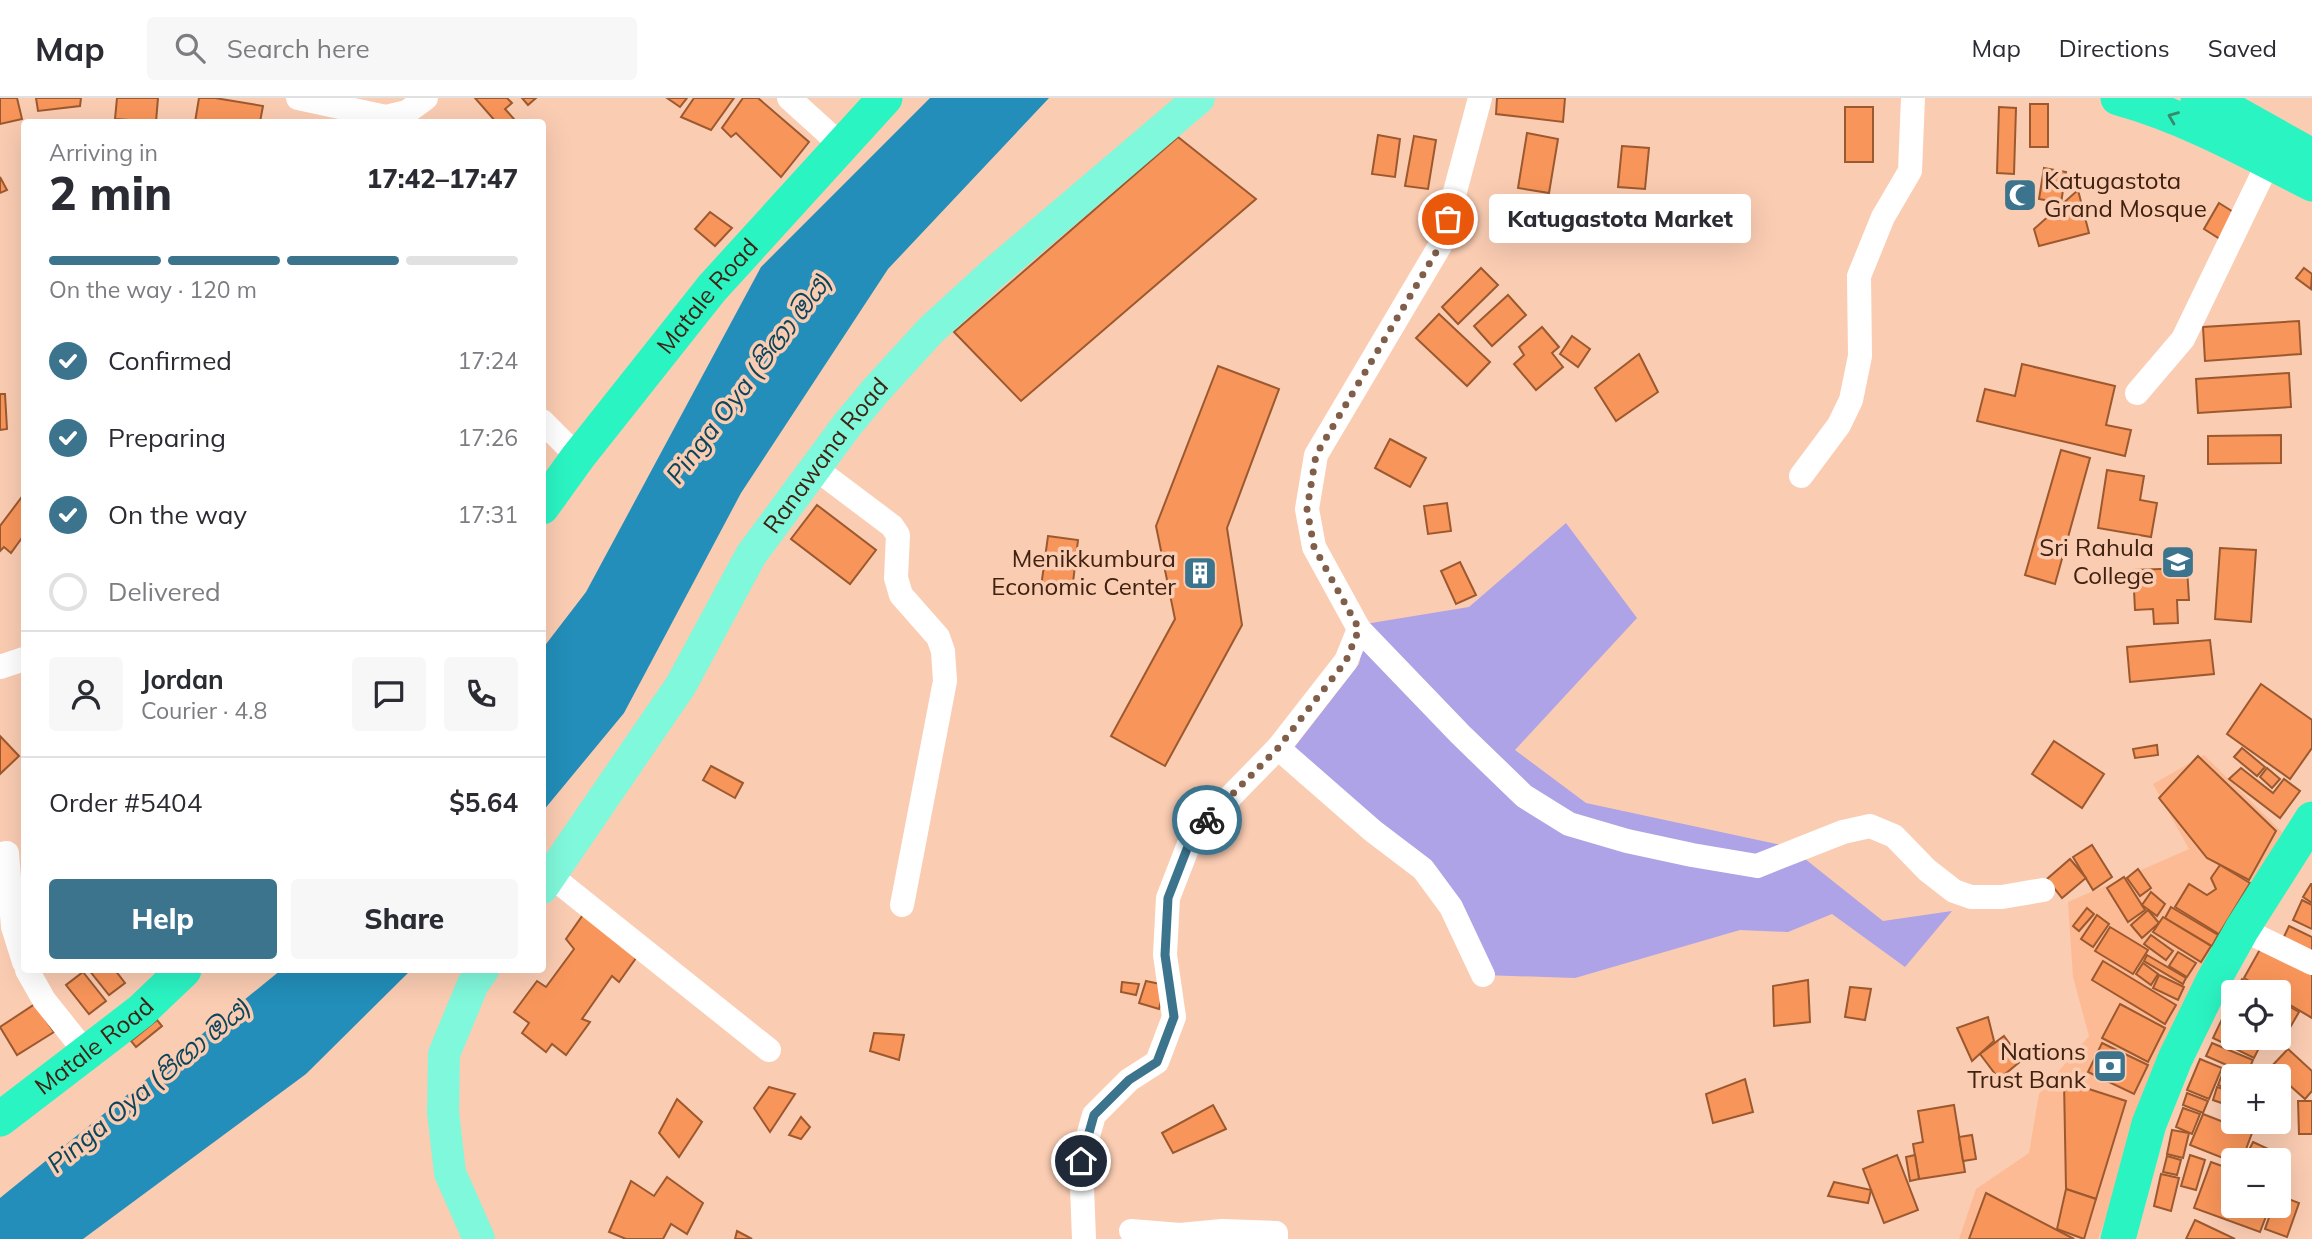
<!DOCTYPE html>
<meta charset="utf-8">
<style>
:root{--surface:#fff;--page:#f7f7f7;--text:#2b2b33;--muted:#7c7c81;--line:#e1e1e2;--accent:#3c748e}
body{margin:0;font-family:Mulish,"Noto Sans Sinhala",sans-serif;background:var(--page);color:var(--text);height:100vh;display:flex;flex-direction:column;font-size:26px;white-space:nowrap}
*{box-sizing:border-box;margin:0}
p{font-size:23px;color:var(--muted)}
.icon{flex:none;width:38px;height:38px;fill:none;stroke:currentColor;stroke-width:2;stroke-linecap:round;stroke-linejoin:round}
.map{position:relative;flex:1;overflow:hidden}
.panel{position:absolute;left:21px;top:21px;width:525px;height:854px;display:flex;flex-direction:column;background:var(--surface);border-radius:7px;box-shadow:0 7px 28px #0002}
.panel>*{flex:none}
.buttons{position:absolute;left:2221px;top:882px;display:grid;gap:14px}
.buttons a{display:grid;place-items:center;width:70px;height:70px;border-radius:7px;background:var(--surface);box-shadow:0 7px 28px #0002;font-size:35px}
.pin{position:absolute;display:grid;place-items:center;width:60px;height:60px;color:#fff;margin:-30px;border:4px solid #fff;border-radius:50%;box-shadow:0 2px 7px #0007}
.courier{position:absolute;display:grid;place-items:center;width:70px;height:70px;margin:-35px;border:5px solid #3c748e;border-radius:50%;background:#fff;color:#222;box-shadow:0 2px 9px #0007}
.bubble{position:absolute;height:49px;border-radius:7px;background:var(--surface);box-shadow:0 7px 28px #0002;font-size:23px;font-weight:800;line-height:49px;text-align:center}
.headline em{font-style:normal;font-weight:800}
.headline div{display:flex;flex-direction:column-reverse}
.headline{display:flex;align-items:center;justify-content:space-between;height:119px;padding:0 28px}
h1{font-size:46px;font-weight:800;line-height:52px}
.bar{display:grid;grid-template-columns:repeat(4,1fr);gap:10px 7px;align-content:center;height:84px;padding:0 28px}
.bar i{height:9px;border-radius:5px;background:var(--line)}
.bar .selected{background:var(--accent)}
.bar p{grid-column:span 4}
.line{display:flex;align-items:center;gap:18px;padding:0 28px;border-top:2px solid var(--line)}
.line div{flex:1}
.round{display:grid;place-items:center;flex:none;width:74px;height:74px;border-radius:7px;background:var(--page)}
ol{padding:0 28px;list-style:none}
li{display:flex;align-items:center;gap:21px;height:77px}
li p{margin-inline-start:auto}
li .icon{padding:7px;border-radius:50%;background:var(--accent);color:#fff;stroke-width:4}
li:last-child{color:var(--muted)}
li i{width:38px;height:38px;border:4px solid var(--line);border-radius:50%}
.action{display:flex;gap:14px;margin-top:auto;padding:14px 28px}
.action a{flex:1;height:80px;border-radius:7px;background:var(--accent);color:#fff;font-size:28px;font-weight:800;line-height:80px;text-align:center}
.action a+a{background:var(--page);color:var(--text)}
header{display:flex;align-items:center;gap:42px;box-sizing:border-box;height:98px;padding:0 35px;background:var(--surface);border-bottom:2px solid var(--line)}
header strong{font-size:33px}
nav{display:flex;gap:38px;margin-inline-start:auto;font-size:24px}
.search{width:490px;height:63px;background:var(--page);display:flex;align-items:center;gap:18px;box-sizing:border-box;padding:0 24px;border-radius:7px;color:var(--muted);font-size:26px}
.map>svg:first-child{display:block}
.built{fill:#fdbb95}
.green{fill:#ada3e6}
.water{fill:#228eb9}
.building{fill:#f8955a;stroke:#9c592f;stroke-width:2}
.lines{fill:none;stroke-linecap:round;stroke-linejoin:round}
.minor{stroke:#fff;stroke-width:24}
.major{stroke:#80f8db;stroke-width:32}
.highway{stroke:#2bf4c3;stroke-width:35}
.oneway{stroke:#358b6a}
.done{stroke:#805e49;stroke-width:7;stroke-dasharray:0 12.6}
.route{stroke:#3c748e;stroke-width:9}
.labels{text-anchor:middle;stroke-width:7;stroke-linejoin:round;paint-order:stroke}
.poi-label{font-size:24px;fill:#3f2211;stroke:#faccb2;text-anchor:end}
.street-label{font-size:24px;fill:#3f2211;stroke:#faccb2}
.water-label{font-size:26px;font-style:italic;fill:#0b455c;stroke:#faccb2}
</style>
<header>
<strong>Map</strong>
<div class="search"><svg class="icon" aria-label="search" viewBox="0 0 24 24"><circle cx="10" cy="10" r="6"/><path d="M15 15l6 6"/></svg>Search here</div>
<nav><a>Map</a><a>Directions</a><a>Saved</a></nav>
</header>
<div class="map">
<svg width="2312" height="1141" viewBox="0 0 2312 1141">
<rect width="100%" height="100%" fill="#faccb2"/>
<polygon class="built" points="2204,657 2282,734 2141,1005 2114,1098 2098,1141 1959,1141 1976,1091 2029,1055 2039,996 2089,938 2073,879 2068,804 2189,751 2153,686"/>
<polygon class="green" points="1566,425 1637,520 1515,652 1586,705 1790,749 1883,823 1952,813 1905,869 1832,816 1788,834 1740,832 1575,880 1483,877 1451,809 1290,655 1359,566 1366,534 1365,526 1469,509"/>
<g class="water">
<polygon points="930,0 1049,0 888,171 741,395 624,615 543,713 543,550 586,494 761,169"/>
<polygon points="281,872 411,872 306,976 83,1141 0,1141 0,1100"/>
</g>
<g class="building">
<polygon points="0,0 17,0 22,21 0,26"/>
<polygon points="36,0 81,0 80,8 38,13"/>
<polygon points="117,0 158,0 156,24 115,21"/>
<polygon points="199,0 215,0 263,8 260,24 195,24"/>
<polygon points="475,0 507,0 512,5 505,11 514,21 510,24 496,24"/>
<polygon points="522,0 536,0 528,7"/>
<polygon points="667,0 687,0 680,9"/>
<polygon points="694,0 734,0 711,32 681,19"/>
<polygon points="743,0 758,0 809,44 781,79 736,35 731,39 722,30"/>
<polygon points="1497,0 1565,0 1563,24 1496,16"/>
<rect x="2030" y="6" width="18" height="43"/>
<rect x="1845" y="9" width="28" height="55"/>
<polygon points="1999,9 2016,10 2014,76 1997,75"/>
<polygon points="1527,35 1558,41 1549,95 1518,90"/>
<polygon points="1378,37 1400,41 1395,79 1372,76"/>
<polygon points="1414,38 1436,42 1428,91 1405,88"/>
<polygon points="1178,39 1256,101 1021,303 954,234"/>
<polygon points="1622,48 1649,50 1645,91 1618,89"/>
<polygon points="2044,70 2066,74 2061,105 2039,101"/>
<polygon points="0,79 7,92 0,95"/>
<polygon points="2078,92 2089,135 2039,148 2034,131"/>
<polygon points="2219,105 2235,115 2220,141 2204,131"/>
<polygon points="710,114 732,130 715,148 695,131"/>
<polygon points="1481,170 1498,187 1458,226 1442,209"/>
<polygon points="2304,170 2312,176 2311,191 2296,180"/>
<polygon points="1508,197 1526,217 1492,248 1474,228"/>
<polygon points="1439,216 1490,264 1467,288 1416,240"/>
<polygon points="2299,223 2301,256 2205,263 2203,229"/>
<polygon points="1542,229 1559,249 1552,255 1563,269 1536,292 1514,266 1524,257 1519,249"/>
<polygon points="1572,238 1590,251 1578,269 1560,256"/>
<polygon points="1639,256 1658,294 1616,323 1595,290"/>
<polygon points="2022,266 2115,288 2106,327 2131,332 2125,358 1977,323 1985,291 2015,298"/>
<polygon points="1218,268 1279,291 1227,430 1242,527 1165,668 1111,638 1175,521 1156,428"/>
<polygon points="2289,275 2291,309 2198,315 2196,281"/>
<polygon points="0,296 5,296 7,331 0,332"/>
<polygon points="2281,337 2281,365 2208,366 2208,338"/>
<polygon points="1390,341 1426,360 1410,389 1375,370"/>
<polygon points="2061,352 2090,360 2055,486 2025,477"/>
<polygon points="2107,372 2144,378 2140,402 2157,405 2151,439 2098,430"/>
<polygon points="24,396 24,437 11,455 4,449 0,453 0,428"/>
<polygon points="1447,405 1451,433 1428,436 1424,408"/>
<polygon points="817,407 876,452 850,486 791,441"/>
<polygon points="1048,438 1078,442 1072,493 1041,489"/>
<polygon points="2220,450 2256,452 2251,524 2215,521"/>
<polygon points="1460,464 1476,497 1456,506 1441,473"/>
<polygon points="2187,470 2189,502 2177,502 2178,525 2154,526 2153,511 2135,512 2133,472"/>
<polygon points="2210,542 2214,576 2130,584 2127,549"/>
<polygon points="2261,586 2312,622 2312,650 2290,681 2227,636"/>
<polygon points="0,638 19,658 0,676"/>
<polygon points="2054,643 2104,676 2082,710 2032,676"/>
<polygon points="2157,647 2158,657 2135,660 2133,651"/>
<polygon points="2242,650 2265,669 2257,678 2234,659"/>
<polygon points="2198,658 2276,733 2249,782 2207,760 2159,700"/>
<polygon points="711,668 743,685 735,700 703,682"/>
<polygon points="2241,670 2273,695 2284,681 2300,693 2280,720 2229,681"/>
<polygon points="2267,670 2280,681 2272,690 2260,679"/>
<polygon points="2092,747 2112,779 2093,792 2073,759"/>
<polygon points="2070,761 2086,780 2062,800 2047,781"/>
<polygon points="2220,767 2250,785 2219,836 2175,809 2189,786 2207,797 2216,791 2211,780"/>
<polygon points="2138,771 2151,790 2140,798 2127,780"/>
<polygon points="2124,779 2145,812 2128,824 2107,790"/>
<polygon points="2311,786 2312,786 2312,805 2303,799"/>
<polygon points="2151,794 2165,806 2157,818 2142,807"/>
<polygon points="2302,802 2312,807 2312,831 2293,822"/>
<polygon points="2171,809 2218,837 2212,848 2165,820"/>
<polygon points="2087,810 2094,816 2079,833 2073,828"/>
<polygon points="2148,812 2159,825 2142,840 2131,827"/>
<polygon points="585,814 641,853 619,884 612,878 582,921 590,924 566,957 552,946 546,954 522,935 529,925 514,914 537,883 546,889 574,851 566,841"/>
<polygon points="2097,817 2109,826 2093,849 2081,841"/>
<polygon points="2163,819 2211,848 2201,864 2153,834"/>
<polygon points="2289,828 2312,839 2312,857 2282,843"/>
<polygon points="2110,829 2148,852 2133,876 2095,853"/>
<polygon points="2151,837 2173,853 2166,862 2144,846"/>
<polygon points="2263,846 2312,874 2312,920 2278,900 2278,894 2268,894 2244,880"/>
<polygon points="2178,854 2196,865 2187,879 2169,868"/>
<polygon points="2147,857 2186,880 2183,886 2144,863"/>
<polygon points="2103,863 2176,907 2165,926 2092,882"/>
<polygon points="2143,865 2158,876 2151,887 2136,876"/>
<polygon points="89,872 115,872 125,885 109,897"/>
<polygon points="83,874 106,903 89,916 66,887"/>
<polygon points="2159,877 2184,889 2178,902 2153,890"/>
<polygon points="2242,881 2265,894 2235,894"/>
<polygon points="1808,882 1810,924 1774,928 1773,888"/>
<polygon points="1146,883 1165,887 1159,911 1139,905"/>
<polygon points="1122,884 1139,886 1136,897 1121,894"/>
<polygon points="1850,889 1871,891 1865,922 1845,919"/>
<polygon points="2278,902 2299,914 2284,940 2278,937"/>
<polygon points="35,906 54,934 17,957 0,929"/>
<polygon points="2120,906 2165,930 2148,964 2102,940"/>
<polygon points="2224,917 2233,921 2233,940 2264,940 2254,960 2213,940"/>
<polygon points="1988,919 1994,943 1972,963 1957,930"/>
<polygon points="157,922 162,928 136,949 131,943"/>
<polygon points="874,935 904,937 899,962 870,953"/>
<polygon points="2004,938 2022,962 1999,981 1980,956"/>
<polygon points="2102,945 2148,967 2134,996 2088,974"/>
<polygon points="2212,945 2253,962 2247,976 2206,958"/>
<polygon points="2288,951 2312,973 2312,993 2305,1001 2270,970"/>
<polygon points="2200,961 2222,970 2209,1001 2187,992"/>
<polygon points="2225,969 2247,978 2233,978 2233,993 2218,987"/>
<polygon points="1745,981 1753,1014 1713,1025 1706,996"/>
<polygon points="2064,983 2126,1003 2096,1101 2066,1091"/>
<polygon points="769,989 795,996 770,1034 754,1010"/>
<polygon points="2217,989 2233,994 2233,1009 2213,1002"/>
<polygon points="2187,995 2208,1003 2203,1015 2183,1007"/>
<polygon points="677,1001 702,1024 679,1059 659,1035"/>
<polygon points="2298,1003 2312,1003 2312,1036 2299,1036"/>
<polygon points="1213,1007 1226,1031 1173,1055 1162,1035"/>
<polygon points="1954,1007 1965,1074 1919,1081 1913,1046 1923,1044 1918,1013"/>
<polygon points="2183,1010 2200,1016 2192,1036 2176,1029"/>
<polygon points="2203,1016 2252,1035 2242,1062 2233,1064 2190,1047"/>
<polygon points="801,1019 810,1029 801,1041 789,1037"/>
<polygon points="2172,1032 2189,1035 2183,1060 2167,1056"/>
<polygon points="1972,1037 1976,1061 1963,1063 1959,1039"/>
<polygon points="2253,1044 2279,1056 2277,1062 2244,1062"/>
<polygon points="1897,1057 1918,1112 1884,1125 1863,1071"/>
<polygon points="1915,1057 1919,1081 1910,1083 1906,1059"/>
<polygon points="2190,1057 2205,1062 2196,1092 2181,1088"/>
<polygon points="2167,1058 2181,1062 2177,1077 2163,1074"/>
<polygon points="2211,1064 2233,1072 2233,1108 2270,1108 2260,1134 2194,1110"/>
<polygon points="2161,1076 2179,1080 2171,1113 2154,1108"/>
<polygon points="667,1079 703,1105 687,1136 671,1126 663,1141 626,1141 609,1134 631,1083 654,1098"/>
<polygon points="1834,1084 1871,1092 1868,1105 1828,1098"/>
<polygon points="2066,1091 2096,1101 2084,1141 2057,1131"/>
<polygon points="1986,1095 2074,1141 1969,1141"/>
<polygon points="2278,1097 2299,1105 2287,1139 2265,1131 2273,1108 2278,1108"/>
<polygon points="2195,1122 2235,1141 2186,1141"/>
<polygon points="737,1133 752,1141 735,1141"/>
</g>
<g class="lines">
<g class="minor">
<polyline points="298,0 386,19 407,14 426,0"/>
<polyline points="789,0 842,48"/>
<polyline points="2137,295 2183,241 2269,63"/>
<polyline points="542,323 578,359"/>
<polyline points="815,370 892,428 898,437 896,480 901,497 938,539 943,553 945,583 902,807"/>
<polyline points="1801,378 1839,327 1851,302 1860,258 1859,178 1883,119 1910,73 1913,0"/>
<polyline points="1359,531 1460,636 1524,698 1569,726 1627,743 1692,757 1757,768 1843,734 1870,728 1894,738 1927,772 1954,793 1971,799 2002,799 2043,792"/>
<polyline points="0,569 24,561"/>
<polyline points="1278,650 1373,733 1423,771 1451,809 1483,877"/>
<polyline points="0,756 7,755 13,829 24,864"/>
<polyline points="551,778 769,952"/>
<polyline points="2242,831 2312,865"/>
<polyline points="27,872 44,902 87,956"/>
<polyline points="1131,1133 1180,1137 1222,1133 1276,1135 1276,1141"/>
<polyline points="1084,1141 1081,1063 1094,1017 1129,982 1157,964 1174,919 1165,857 1168,800 1192,738 1278,650 1346,563 1359,531 1314,449 1307,411 1316,357 1441,146 1480,0"/>
</g>
<g class="major">
<path id="s1" d="M542 790 681 587 751 457 847 327 877 291 931 232 991 177 1199 0"/>
<polyline points="479,1141 450,1075 443,1014 444,956 473,886 483,872"/>
</g>
<g class="highway">
<path d="M2118 0C2187 19 2249 54 2312 86"/>
<polyline points="2198,0 2237,16 2312,58"/>
<path id="s2" d="M542 409 578 359 712 190 885 0"/>
<path id="s3" d="M0 1021 141 913 184 872"/>
<polyline points="2118,1141 2149,1026 2175,961 2213,883 2242,831 2312,721"/>
</g>
</g>
<defs><path id="oneway-chevron" d="M-2-3.5L2.5 0L-2 3.5" fill="none" stroke-width="1.6" stroke-linecap="round" stroke-linejoin="round" transform="scale(1.75)"/></defs>
<use class="oneway" href="#oneway-chevron" transform="translate(2173 19) rotate(-158)"/>
<g class="lines">
<polyline class="done" points="1207,722 1278,650 1346,563 1359,531 1314,449 1307,411 1316,357 1441,146 1448,121"/>
<polyline class="route" points="1081,1063 1094,1017 1129,982 1157,964 1174,919 1165,857 1168,800 1192,738 1207,722"/>
</g>
<defs>
<g id="mosque-square" transform="scale(1.75)"><rect x="-9" y="-9" width="18" height="18" rx="4" fill="#3c748e" stroke="#faccb2"/><path d="M3.5-4.9A6 6 0 1 0 3.5 4.9A5 5 0 1 1 3.5-4.9Z" fill="#fff"/></g>
<g id="school-square" transform="scale(1.75)"><rect x="-9" y="-9" width="18" height="18" rx="4" fill="#3c748e" stroke="#faccb2"/><path d="M0-5L7-2L0 1L-7-2ZM-4 1L0 2.5L4 1V4Q0 6-4 4Z" fill="#fff"/></g>
<g id="building-square" transform="scale(1.75)"><rect x="-9" y="-9" width="18" height="18" rx="4" fill="#3c748e" stroke="#faccb2"/><path d="M-4-6H4V6H1V3H-1V6H-4ZM-2.5-4.3h1.7v1.8h-1.7ZM.8-4.3h1.7v1.8H.8ZM-2.5-1h1.7V.8h-1.7ZM.8-1h1.7V.8H.8Z" fill="#fff"/></g>
<g id="bank-square" transform="scale(1.75)"><rect x="-9" y="-9" width="18" height="18" rx="4" fill="#3c748e" stroke="#faccb2"/><path d="M-6-4H6V4H-6ZM0-2.3a2.3 2.3 0 1 0 0 4.6a2.3 2.3 0 1 0 0-4.6Z" fill="#fff"/></g>
</defs>
<g fill-rule="evenodd">
<use href="#mosque-square" x="2020" y="97"/>
<use href="#school-square" x="2178" y="464"/>
<use href="#building-square" x="1200" y="475"/>
<use href="#bank-square" x="2110" y="968"/>
</g>
<g class="labels">
<g class="poi-label">
<text x="2044" y="91" text-anchor="start">Katugastota<tspan x="2044" dy="28">Grand Mosque</tspan></text>
<text x="2154" y="458">Sri Rahula<tspan x="2154" dy="28">College</tspan></text>
<text x="1176" y="469">Menikkumbura<tspan x="1176" dy="28">Economic Center</tspan></text>
<text x="2086" y="962">Nations<tspan x="2086" dy="28">Trust Bank</tspan></text>
</g>
<g class="street-label">
<text dy="8" stroke="none"><textPath href="#s2" startOffset="268">Matale Road</textPath></text>
<text dy="8" stroke="none"><textPath href="#s1" startOffset="518">Ranawana Road</textPath></text>
<text dy="8" stroke="none"><textPath href="#s3" startOffset="119">Matale Road</textPath></text>
</g>
<g class="water-label">
<text transform="translate(749 280) rotate(-53)" y="9">Pinga Oya (පිඟා ඔය)</text>
<text transform="translate(149 987) rotate(-40)" y="9">Pinga Oya (පිඟා ඔය)</text>
</g>
</g>
</svg>
<div class="buttons">
<a><svg class="icon" aria-label="locate" viewBox="0 0 24 24"><circle cx="12" cy="12" r="6"/><path d="M12 2v4M12 18v4M2 12h4M18 12h4"/></svg></a>
<a>+</a>
<a>−</a>
</div>
<div class="pin" style="left:1448px;top:121px;background:#ea580c"><svg class="icon" aria-label="bag" viewBox="0 0 24 24"><path d="M5 8h14l-1 12H6zM9 8a3 3 0 0 1 6 0"/></svg></div>
<div class="pin" style="left:1081px;top:1063px;background:#1f2937"><svg class="icon" aria-label="home" viewBox="0 0 24 24"><path d="M3 11l9-7 9 7M6 9v11h12V9"/></svg></div>
<div class="courier" style="left:1207px;top:722px"><svg class="icon" aria-label="bike" viewBox="0 0 24 24"><circle cx="6" cy="16" r="4"/><circle cx="18" cy="16" r="4"/><path d="M6 16l4-8h5l3 8M10 8l3 8H6M13 5h3"/></svg></div>
<div class="bubble" style="left:1489px;top:96px;width:262px">Katugastota Market</div>
<section class="panel">
<div class="headline"><div><h1>2 min</h1><p>Arriving in</p></div><em>17:42–17:47</em></div>
<div class="bar"><i class="selected"></i><i class="selected"></i><i class="selected"></i><i></i><p>On the way · 120 m</p></div>
<ol>
<li><svg class="icon" aria-label="check" viewBox="0 0 24 24"><path d="M5 12l5 5 9-10"/></svg>Confirmed<p>17:24</p></li>
<li><svg class="icon" aria-label="check" viewBox="0 0 24 24"><path d="M5 12l5 5 9-10"/></svg>Preparing<p>17:26</p></li>
<li><svg class="icon" aria-label="check" viewBox="0 0 24 24"><path d="M5 12l5 5 9-10"/></svg>On the way<p>17:31</p></li>
<li><i></i>Delivered</li>
</ol>
<div class="line" style="height:126px"><a class="round"><svg class="icon" aria-label="person" viewBox="0 0 24 24"><circle cx="12" cy="8" r="4"/><path d="M4 21q1-7 8-7t8 7"/></svg></a><div><b>Jordan</b><p>Courier · 4.8</p></div><a class="round"><svg class="icon" aria-label="chat" viewBox="0 0 24 24"><path d="M4 5h16v11H9l-5 4z"/></svg></a><a class="round"><svg class="icon" aria-label="phone" viewBox="0 0 24 24"><path d="M5 4h4l2 5-3 2q2 4 5 5l2-3 5 2v4C11 20 4 13 5 4z"/></svg></a></div>
<div class="line" style="height:91px"><div>Order #5404</div><b>$5.64</b></div>
<div class="action"><a>Help</a><a>Share</a></div>
</section>
</div>
